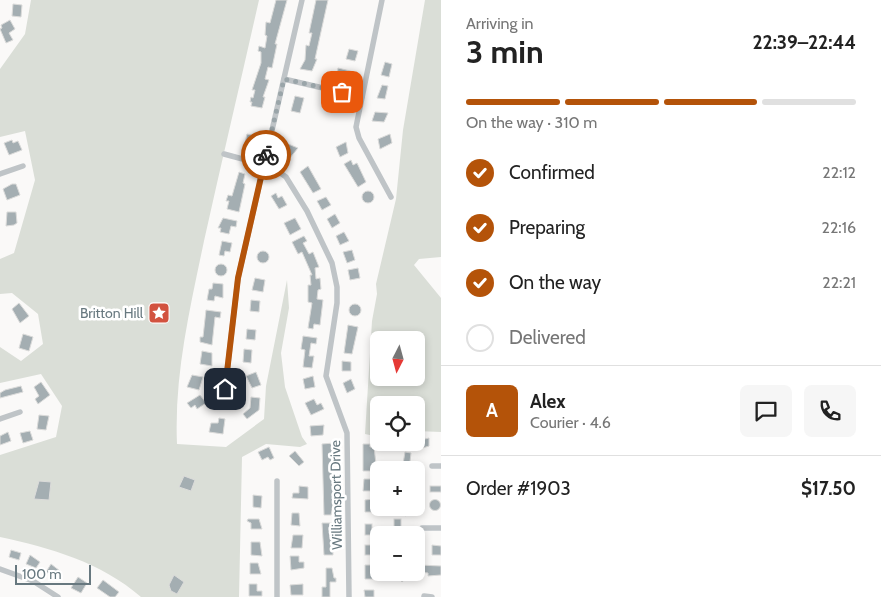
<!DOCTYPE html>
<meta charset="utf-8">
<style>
:root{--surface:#fff;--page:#f6f6f6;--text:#222;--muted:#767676;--line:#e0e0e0;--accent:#b45309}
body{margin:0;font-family:Cabin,sans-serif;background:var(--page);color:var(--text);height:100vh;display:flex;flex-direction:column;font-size:19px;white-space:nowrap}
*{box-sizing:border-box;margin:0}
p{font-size:16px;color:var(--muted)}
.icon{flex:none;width:28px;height:28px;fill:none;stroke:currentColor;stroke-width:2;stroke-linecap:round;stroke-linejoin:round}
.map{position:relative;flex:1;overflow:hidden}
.details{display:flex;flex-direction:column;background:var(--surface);width:440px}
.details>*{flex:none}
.needle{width:32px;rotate:186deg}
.buttons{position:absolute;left:370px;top:331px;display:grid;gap:10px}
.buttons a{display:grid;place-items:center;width:55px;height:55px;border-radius:8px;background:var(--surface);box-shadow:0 2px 8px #0003;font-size:25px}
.scale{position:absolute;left:15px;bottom:12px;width:76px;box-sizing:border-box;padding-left:5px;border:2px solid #67787f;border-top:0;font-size:14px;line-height:18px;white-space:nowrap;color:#67787f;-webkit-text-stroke:4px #fff;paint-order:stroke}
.pin{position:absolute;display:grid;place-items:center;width:42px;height:42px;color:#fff;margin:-21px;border-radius:10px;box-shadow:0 2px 8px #0006}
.courier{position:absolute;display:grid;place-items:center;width:50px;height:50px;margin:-25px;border:4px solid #b45309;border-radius:50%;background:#fff;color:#222;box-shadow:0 1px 6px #0007}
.headline em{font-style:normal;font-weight:700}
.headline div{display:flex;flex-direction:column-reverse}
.headline{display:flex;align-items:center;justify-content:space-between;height:85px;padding:0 25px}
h1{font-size:32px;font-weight:700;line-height:38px}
.bar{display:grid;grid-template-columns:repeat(4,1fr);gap:8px 5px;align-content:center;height:60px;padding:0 25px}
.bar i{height:6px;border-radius:4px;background:var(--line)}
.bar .selected{background:var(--accent)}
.bar p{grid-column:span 4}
.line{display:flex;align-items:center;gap:12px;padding:0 25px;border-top:1px solid var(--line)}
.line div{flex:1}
.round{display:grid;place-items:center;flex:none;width:52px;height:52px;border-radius:8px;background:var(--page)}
ol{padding:0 25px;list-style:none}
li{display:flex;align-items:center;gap:15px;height:55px}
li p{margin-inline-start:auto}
li .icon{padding:5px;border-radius:50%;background:var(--accent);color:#fff;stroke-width:4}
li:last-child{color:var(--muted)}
li i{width:28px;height:28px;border:2px solid var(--line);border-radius:50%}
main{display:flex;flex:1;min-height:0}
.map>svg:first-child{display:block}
.green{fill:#daded7;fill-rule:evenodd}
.building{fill:#a4aeb2;stroke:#dbdbda}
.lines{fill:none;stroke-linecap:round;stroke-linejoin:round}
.street{stroke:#bfc4c7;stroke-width:5.5}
.done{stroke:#9aa5a9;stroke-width:5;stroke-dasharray:0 9}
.route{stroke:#b45309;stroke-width:6}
.labels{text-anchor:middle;stroke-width:5;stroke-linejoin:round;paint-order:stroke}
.poi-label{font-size:14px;fill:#67787f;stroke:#fff;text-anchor:end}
.street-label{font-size:14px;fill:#67787f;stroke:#fff}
</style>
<main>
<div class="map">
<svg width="441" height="597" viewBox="0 0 441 597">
<rect width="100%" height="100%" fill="#faf9f8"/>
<g class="green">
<path d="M31 0H259C241 80 222 160 204 241 190 308 174 375 177 444L226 447 264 419 266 386 287 280 289 308 281 353 285 387 302 437 307 444 300 447 266 444 242 457 239 597H141C101 562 50 548 0 537V455L56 437 62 406 41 374 0 383V347L21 361 43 344 38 314 12 293 0 294V259L14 253 35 180 25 131 0 137V69L25 34Z"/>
<path d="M425 0H441V257L419 259 414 265 441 298V432L416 431V405H379V437L365 434 372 321 377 294 376 284 396 199 403 130ZM379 340H416V378H379Z"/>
</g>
<g class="building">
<polygon points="276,0 287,0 275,44 277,44 272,68 268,67 265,79 269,80 263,97 265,97 262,108 251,106 252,102 250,102 251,97 253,98 255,90 252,90 261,63 261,52 258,51 259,46 265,48 267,36 265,35 266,22 270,23"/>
<polygon points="316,0 328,0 315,59 317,59 312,71 300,69 305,60 306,45 309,46 312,33 309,33"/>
<polygon points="13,4 22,5 21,17 12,16"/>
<polygon points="10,20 15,29 9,33 13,40 6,43 0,29 2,28 1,25"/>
<polygon points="349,49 358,51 355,61 346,59"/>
<polygon points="385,62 392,64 389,77 381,75"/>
<polygon points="338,68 354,72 352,80 337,76"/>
<polygon points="382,85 388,86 385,99 377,98"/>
<polygon points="295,96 304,98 300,113 291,111"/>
<polygon points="375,112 388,113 384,122 372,121"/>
<polygon points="247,134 257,136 254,146 245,143"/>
<polygon points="390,134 392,143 380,149 378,139"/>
<polygon points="12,140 13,143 18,141 22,150 9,155 4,143"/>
<polygon points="346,142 348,153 340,157 336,147"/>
<polygon points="288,144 298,148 289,159 281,152"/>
<polygon points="351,160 353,165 357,163 366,182 358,187 344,164"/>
<polygon points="308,166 321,189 313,193 300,172"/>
<polygon points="239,172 245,174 243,183 245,184 239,212 227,209 229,201 226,201 228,195 232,196"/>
<polygon points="12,184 16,184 20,195 7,200 3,189"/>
<circle cx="368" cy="197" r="6"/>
<polygon points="276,193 278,198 282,196 287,205 279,209 271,196"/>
<polygon points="326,197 331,205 322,210 317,201"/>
<polygon points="7,212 16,212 17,223 14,225 6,226"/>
<polygon points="335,214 340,223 332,228 327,219"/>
<polygon points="223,218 237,221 236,227 231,226 229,234 220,232 221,228 218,228"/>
<polygon points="295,218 301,229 290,235 284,223"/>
<polygon points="344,232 349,241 340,245 336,236"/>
<polygon points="304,236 307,241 303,243 309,254 313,252 319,267 315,268 316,279 320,278 321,289 318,290 317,299 323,300 320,325 314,324 313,329 308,328 312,303 308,302 308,285 311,285 310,275 312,275 302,252 298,254 292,242"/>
<polygon points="222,241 232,243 230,252 225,251 224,256 219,255"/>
<polygon points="352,250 355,260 347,263 343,252"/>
<circle cx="263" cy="257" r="6"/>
<circle cx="221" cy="270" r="6"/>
<polygon points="358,268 360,278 350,280 348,270"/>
<polygon points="255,278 265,280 263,292 252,290"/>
<polygon points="213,283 223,284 223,298 215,296 214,301 207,300 209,289 212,289"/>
<polygon points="251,300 260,301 259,312 250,311"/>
<polygon points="19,303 29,316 20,323 12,309"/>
<circle cx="355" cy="310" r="6"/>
<polygon points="206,310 221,312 220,318 215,317 212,345 200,342 200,337 203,337"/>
<polygon points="348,325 358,327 352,354 344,353"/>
<polygon points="247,329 256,330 255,340 246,339"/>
<polygon points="23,334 33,337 29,351 19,348"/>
<polygon points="303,336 317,338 316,344 311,343 309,356 314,356 312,368 303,367 305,350 301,349"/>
<polygon points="244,349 252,350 251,363 243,362"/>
<polygon points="202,351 212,353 212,366 200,364"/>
<polygon points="342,361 351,362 351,371 342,371"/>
<polygon points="256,372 261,385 252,388 246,376"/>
<polygon points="192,375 203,377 199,390 187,387"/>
<polygon points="313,376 315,387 305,389 303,379"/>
<polygon points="351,379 355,389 347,393 343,383"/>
<polygon points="41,382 50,395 38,404 35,399 39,396 34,387"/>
<polygon points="21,386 23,392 0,398 0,393 5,390"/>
<polygon points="200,395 206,403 197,409 195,405 191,408 187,403"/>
<polygon points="251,397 260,398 259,410 247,419 243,414 250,408"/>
<polygon points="314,399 317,405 321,403 324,409 311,415 305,403"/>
<polygon points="39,415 49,416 46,430 37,429"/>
<polygon points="219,418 225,419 223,434 209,432 211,423 218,423"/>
<polygon points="324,425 323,435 311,436 310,426"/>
<polygon points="30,431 33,440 23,443 20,433"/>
<polygon points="8,432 11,441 0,445 0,436"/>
<polygon points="424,435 425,439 429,438 429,446 416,450 416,439 420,439 419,436"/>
<polygon points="334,443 331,464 334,464 332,487 335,487 335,505 333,505 331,515 324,515 322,444"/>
<polygon points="363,444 370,444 370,447 374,447 376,464 373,465 373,471 363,471"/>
<polygon points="269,447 274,458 270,460 268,457 262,460 258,452"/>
<polygon points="295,451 304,462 299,466 289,456"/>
<polygon points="405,452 411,453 409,470 402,470"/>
<polygon points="184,476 195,480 191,491 179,487"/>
<polygon points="364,479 372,479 372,491 363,491"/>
<polygon points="39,481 51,482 49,500 34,499"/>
<polygon points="299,486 308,487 308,499 292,498 293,493 299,493"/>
<rect x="430" y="486" width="11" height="6"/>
<polygon points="253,495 262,496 261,508 253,507"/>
<polygon points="374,499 374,502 377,502 374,512 365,512 365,500"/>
<circle cx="435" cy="505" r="5.5"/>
<polygon points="399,508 410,508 406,516 397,511"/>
<polygon points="292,513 299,513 300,526 291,525"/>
<polygon points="248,519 259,519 262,529 251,529 251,523 247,521"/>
<rect x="394" y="519" width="7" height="16"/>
<polygon points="322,523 332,523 332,530 335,530 336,548 333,548 333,555 324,555"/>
<rect x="365" y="524" width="7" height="11"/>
<polygon points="293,535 303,535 302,548 291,548"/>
<polygon points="251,542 260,542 262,556 251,555"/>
<rect x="365" y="545" width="7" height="10"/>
<polygon points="432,545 441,546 441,555 432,555"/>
<polygon points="11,550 21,553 19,560 9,557"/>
<polygon points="30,555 40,562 36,568 26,564"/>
<polygon points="290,556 299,556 299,562 304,562 304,568 291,570"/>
<polygon points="250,563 258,563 261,574 250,574"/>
<polygon points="51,564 60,571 55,578 46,572"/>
<polygon points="365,565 372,565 373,579 365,579"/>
<polygon points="419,565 441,566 441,575 428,576 428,573 419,572"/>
<polygon points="326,568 332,568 334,578 336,578 336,582 330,582 330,597 322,597 322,587 326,587"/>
<polygon points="401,572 413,572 402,582 397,577"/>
<polygon points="174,575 184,582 177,594 171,591 169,585"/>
<polygon points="78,577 87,583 81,593 71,588"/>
<polygon points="103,580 119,592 115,597 110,597 97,588"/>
<polygon points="249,584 257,584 257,591 262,591 262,596 249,596"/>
<polygon points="303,584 303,595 291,595 290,585"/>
<polygon points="364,590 374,590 374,597 365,597"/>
</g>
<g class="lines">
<g class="street">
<polyline points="382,0 356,127 359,138 391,197"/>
<polyline points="284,79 362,97"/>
<polyline points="224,154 272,167 286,177 307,211 332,263 337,287 337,303 326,376 347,433 349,597"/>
<polyline points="0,174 23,166"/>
<polyline points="225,389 238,278 302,0"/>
<polyline points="0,419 20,412"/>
<polyline points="432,466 441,466"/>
<polyline points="277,481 277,597"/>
<polyline points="422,528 441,528"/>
<polyline points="0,569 33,581 58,597"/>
<polyline points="424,596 432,597"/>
</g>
</g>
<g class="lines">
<polyline class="done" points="266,155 284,79 342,92"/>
<polyline class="route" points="225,389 238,278 266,155"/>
</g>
<defs>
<g id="sight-square" transform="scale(1.125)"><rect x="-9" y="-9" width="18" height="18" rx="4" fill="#d2523f" stroke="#fff"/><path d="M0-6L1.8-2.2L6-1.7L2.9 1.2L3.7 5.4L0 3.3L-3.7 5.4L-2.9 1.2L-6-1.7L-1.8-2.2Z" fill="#fff"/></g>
</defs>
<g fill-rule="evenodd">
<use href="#sight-square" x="159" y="313"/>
</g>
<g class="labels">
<g class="poi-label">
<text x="143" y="318">Britton Hill</text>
</g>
<g class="street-label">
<text transform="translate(336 495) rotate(-91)" y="5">Williamsport Drive</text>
</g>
</g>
</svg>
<div class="buttons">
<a><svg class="needle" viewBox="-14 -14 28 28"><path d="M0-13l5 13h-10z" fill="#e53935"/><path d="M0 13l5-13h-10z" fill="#767676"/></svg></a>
<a><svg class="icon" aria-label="locate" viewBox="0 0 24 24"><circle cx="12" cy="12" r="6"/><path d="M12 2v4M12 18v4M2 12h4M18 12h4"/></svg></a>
<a>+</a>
<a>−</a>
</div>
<div class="scale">100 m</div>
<div class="pin" style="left:342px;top:92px;background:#ea580c"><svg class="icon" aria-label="bag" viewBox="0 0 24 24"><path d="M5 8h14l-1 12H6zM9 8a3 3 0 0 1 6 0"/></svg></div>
<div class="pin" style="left:225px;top:389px;background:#1f2937"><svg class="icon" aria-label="home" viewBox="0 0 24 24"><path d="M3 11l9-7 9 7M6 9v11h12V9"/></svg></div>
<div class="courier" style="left:266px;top:155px"><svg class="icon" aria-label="bike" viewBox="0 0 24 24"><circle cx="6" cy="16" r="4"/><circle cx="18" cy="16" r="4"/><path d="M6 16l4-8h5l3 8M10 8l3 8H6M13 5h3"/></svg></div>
</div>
<section class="details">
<div class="headline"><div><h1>3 min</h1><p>Arriving in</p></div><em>22:39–22:44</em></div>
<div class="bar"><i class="selected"></i><i class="selected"></i><i class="selected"></i><i></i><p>On the way · 310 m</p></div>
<ol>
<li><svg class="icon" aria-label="check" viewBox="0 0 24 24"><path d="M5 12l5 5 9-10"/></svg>Confirmed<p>22:12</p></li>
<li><svg class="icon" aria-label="check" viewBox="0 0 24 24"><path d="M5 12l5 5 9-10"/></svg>Preparing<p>22:16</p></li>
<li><svg class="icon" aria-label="check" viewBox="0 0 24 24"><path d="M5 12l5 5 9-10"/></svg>On the way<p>22:21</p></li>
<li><i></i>Delivered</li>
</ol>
<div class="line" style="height:90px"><b class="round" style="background:var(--accent);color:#fff">A</b><div><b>Alex</b><p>Courier · 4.6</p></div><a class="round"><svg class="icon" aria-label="chat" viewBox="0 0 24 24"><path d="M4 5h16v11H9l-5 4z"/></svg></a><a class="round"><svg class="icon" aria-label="phone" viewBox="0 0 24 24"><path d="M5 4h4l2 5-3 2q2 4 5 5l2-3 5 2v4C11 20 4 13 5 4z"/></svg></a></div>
<div class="line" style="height:65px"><div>Order #1903</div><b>$17.50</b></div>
</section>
</main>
